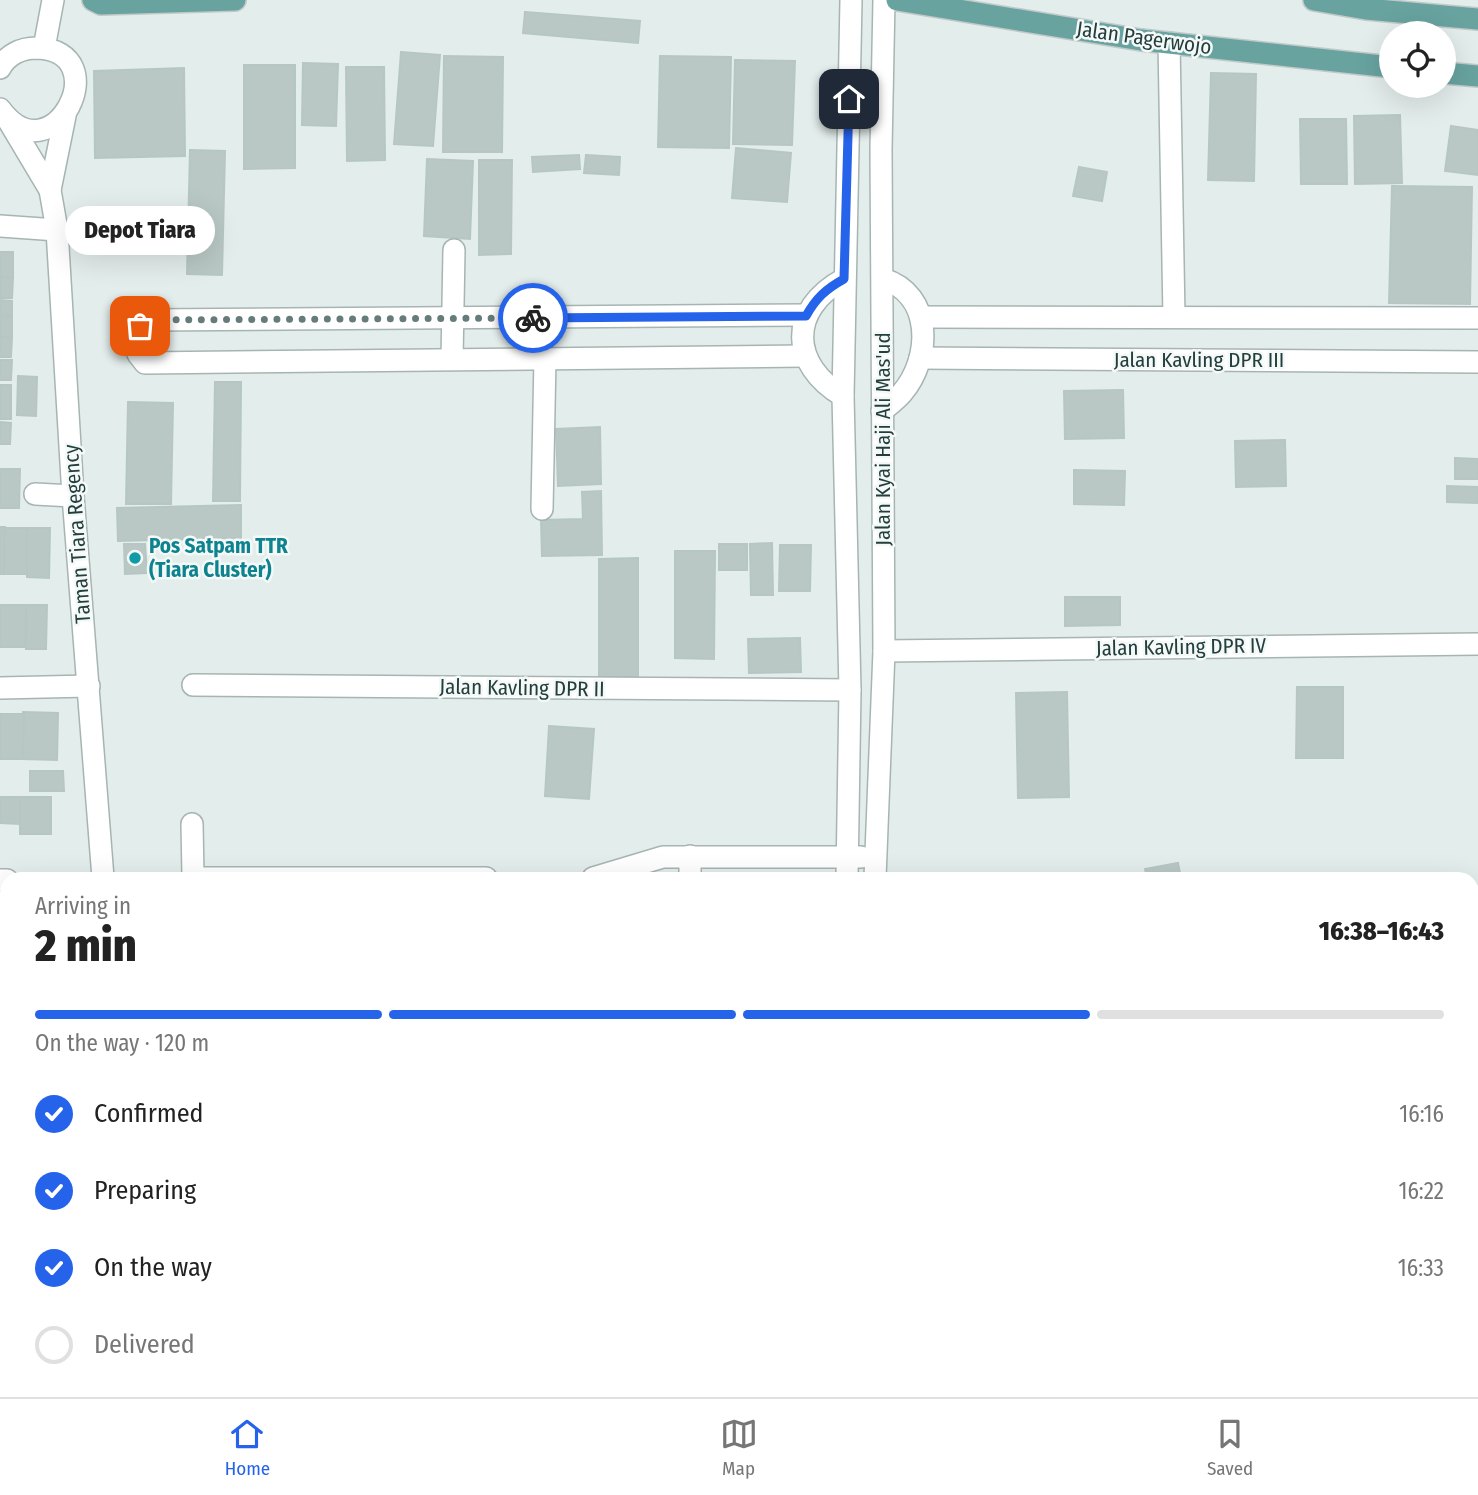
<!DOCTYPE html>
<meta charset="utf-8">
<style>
:root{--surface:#fff;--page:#f2f2f2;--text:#222;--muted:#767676;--line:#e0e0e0;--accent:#2563eb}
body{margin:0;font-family:"Fira Sans Condensed",sans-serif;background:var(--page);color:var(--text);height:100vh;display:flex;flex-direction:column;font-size:26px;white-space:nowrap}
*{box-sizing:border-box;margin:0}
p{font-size:23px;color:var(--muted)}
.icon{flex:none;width:38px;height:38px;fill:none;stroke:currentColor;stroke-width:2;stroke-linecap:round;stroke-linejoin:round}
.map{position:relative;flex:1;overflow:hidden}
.side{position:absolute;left:0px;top:872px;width:1479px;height:527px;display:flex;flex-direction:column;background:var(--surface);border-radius:21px 21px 0 0;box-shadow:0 7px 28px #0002}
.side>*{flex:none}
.controls{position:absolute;left:1379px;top:21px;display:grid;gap:14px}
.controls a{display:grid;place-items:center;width:77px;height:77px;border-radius:50%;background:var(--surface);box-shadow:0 7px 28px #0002;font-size:35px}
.pin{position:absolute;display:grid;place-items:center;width:60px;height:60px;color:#fff;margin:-30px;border-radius:14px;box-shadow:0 4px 10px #0006}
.courier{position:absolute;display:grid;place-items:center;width:70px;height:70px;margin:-35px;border:5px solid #2563eb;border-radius:50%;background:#fff;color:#222;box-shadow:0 2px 9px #0007}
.bubble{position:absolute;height:49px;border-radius:24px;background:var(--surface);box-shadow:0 7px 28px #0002;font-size:23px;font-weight:800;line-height:49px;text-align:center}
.overview em{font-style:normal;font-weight:800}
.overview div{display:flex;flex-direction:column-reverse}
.overview{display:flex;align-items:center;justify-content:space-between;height:119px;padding:0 35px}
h1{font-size:46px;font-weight:800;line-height:52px}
.bar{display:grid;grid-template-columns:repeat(4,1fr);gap:10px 7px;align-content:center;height:84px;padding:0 35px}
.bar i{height:9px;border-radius:5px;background:var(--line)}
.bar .current{background:var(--accent)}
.bar p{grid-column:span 4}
ol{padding:0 35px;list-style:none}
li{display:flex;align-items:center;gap:21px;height:77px}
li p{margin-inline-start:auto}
li .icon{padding:7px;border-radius:50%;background:var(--accent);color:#fff;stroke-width:4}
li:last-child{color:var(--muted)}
li i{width:38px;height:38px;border:4px solid var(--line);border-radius:50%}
.tabs{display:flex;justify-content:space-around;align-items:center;height:98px;border-top:2px solid var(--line);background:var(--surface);font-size:19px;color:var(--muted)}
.tabs a{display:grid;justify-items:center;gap:4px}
.tabs .current{color:var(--accent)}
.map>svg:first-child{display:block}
.building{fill:#b9c8c5;stroke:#b6c7c3;stroke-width:2}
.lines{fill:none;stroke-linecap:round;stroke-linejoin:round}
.minor-casing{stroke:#a6b5b3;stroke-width:24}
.major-casing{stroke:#c1c9c9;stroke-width:24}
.minor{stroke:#fff;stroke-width:21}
.major{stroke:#68a3a0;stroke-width:21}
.done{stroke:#667c7a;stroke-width:7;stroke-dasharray:0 12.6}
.route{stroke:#2563eb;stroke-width:9}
.culture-dot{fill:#0f9aa8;stroke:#f4f9f8;stroke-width:2.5}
.labels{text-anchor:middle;stroke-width:5;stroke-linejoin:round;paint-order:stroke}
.street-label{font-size:21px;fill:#233f3d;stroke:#f4f9f8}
.culture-label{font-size:21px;font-weight:bold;fill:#0d838f;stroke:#f4f9f8;text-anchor:start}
</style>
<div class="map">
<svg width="1478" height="1397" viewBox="0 0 1478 1397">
<rect width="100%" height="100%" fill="#e3edeb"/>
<g class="building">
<polygon points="525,12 640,21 638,43 523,33"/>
<polygon points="401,52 440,55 433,146 394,144"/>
<polygon points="444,56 503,57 502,152 443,152"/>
<polygon points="660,56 731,57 729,148 658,147"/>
<polygon points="735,60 795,61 792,145 733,144"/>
<polygon points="303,63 338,64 336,126 302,125"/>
<polygon points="244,65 295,65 295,168 244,169"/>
<polygon points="346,67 384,67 385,160 347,161"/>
<polygon points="184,68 185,156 95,158 94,71"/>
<polygon points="1211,73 1256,74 1254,181 1208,180"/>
<polygon points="1400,115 1402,183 1355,184 1354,116"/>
<polygon points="1300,119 1346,119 1347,184 1301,184"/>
<polygon points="1451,126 1478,130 1478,175 1445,171"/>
<polygon points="736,148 791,153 787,202 732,198"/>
<polygon points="190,150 225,151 222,275 187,274"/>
<polygon points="579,155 580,169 533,172 532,157"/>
<polygon points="586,155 620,157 619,175 584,173"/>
<polygon points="427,159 473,161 470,239 424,236"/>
<polygon points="479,160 512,160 511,254 479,255"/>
<polygon points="1079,167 1107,172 1102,201 1073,196"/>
<polygon points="1392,186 1472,187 1470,304 1389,303"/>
<rect x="0" y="252" width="13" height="26"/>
<polygon points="0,277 13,278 12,298 0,298"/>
<polygon points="0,300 12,301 12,315 0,315"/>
<polygon points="0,316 12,317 12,337 0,337"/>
<polygon points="0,337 12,337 11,357 0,357"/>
<polygon points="0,360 12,360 11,380 0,380"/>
<polygon points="18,376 37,377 36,416 17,415"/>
<polygon points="215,382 241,382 240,501 213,501"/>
<rect x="0" y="385" width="11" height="34"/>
<polygon points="1123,390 1124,438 1065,439 1064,391"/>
<polygon points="128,402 173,403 171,504 126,504"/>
<polygon points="0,422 11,423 10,444 0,444"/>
<polygon points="600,427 601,484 558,486 556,429"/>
<polygon points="1285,440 1286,486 1236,487 1235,441"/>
<polygon points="1455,458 1478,459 1478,479 1455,479"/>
<polygon points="0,469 20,469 19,508 0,508"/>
<polygon points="1074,470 1125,471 1124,505 1074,504"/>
<polygon points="1447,486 1478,487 1478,503 1447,502"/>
<polygon points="601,491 602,555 542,556 541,520 583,519 582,492"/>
<polygon points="241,505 241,538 118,541 117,508"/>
<polygon points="0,527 5,527 4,574 0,574"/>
<polygon points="5,528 27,528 27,574 4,574"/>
<polygon points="27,528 50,528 49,578 27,577"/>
<polygon points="772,543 773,595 751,595 750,544"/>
<polygon points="124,544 145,544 147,573 125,574"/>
<rect x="719" y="544" width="28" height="26"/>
<polygon points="780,545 811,545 810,591 779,591"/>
<polygon points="675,551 715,551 714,659 675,658"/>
<polygon points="638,558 638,679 599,680 599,559"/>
<polygon points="1065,597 1120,597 1120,625 1065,626"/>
<polygon points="0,605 26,605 25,647 0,647"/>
<polygon points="26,605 47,605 46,649 26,649"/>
<polygon points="800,638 801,672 749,673 748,639"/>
<polygon points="1297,687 1343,687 1343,758 1296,758"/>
<polygon points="1067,692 1069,797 1018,798 1016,693"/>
<polygon points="23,712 58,713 57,760 23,759"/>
<polygon points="0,714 24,714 23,759 0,759"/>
<polygon points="549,726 594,729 589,799 545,796"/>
<polygon points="30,771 63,771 64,791 30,791"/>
<polygon points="0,797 20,797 20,824 0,823"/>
<rect x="20" y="797" width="31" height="37"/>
<polygon points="1178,863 1181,878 1147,878 1145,869"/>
<polygon points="1,893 7,893 7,945 1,944"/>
<rect x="0" y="966" width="7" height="48"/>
<polygon points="5,1160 7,1160 7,1213 4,1213"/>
<polygon points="0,1277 7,1278 7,1327 0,1327"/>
<polygon points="0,1341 6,1341 5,1392 0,1392"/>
<polygon points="52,1391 87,1391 86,1395 52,1395"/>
<rect x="476" y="1391" width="123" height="6"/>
<rect x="602" y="1391" width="128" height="6"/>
<polygon points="772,1391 798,1391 798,1397 741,1397 742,1394 772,1397"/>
</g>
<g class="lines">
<g class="minor-casing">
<g id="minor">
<polyline points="1169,43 1174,317"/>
<polyline points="44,48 53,0"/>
<path d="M0 68C7 55 21 48 36 48 119 50 53 181 0 109"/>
<polyline points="65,116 50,190 57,230 73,496 103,878"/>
<polyline points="7,118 50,190"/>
<polyline points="0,226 57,230"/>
<polyline points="921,317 1478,318"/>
<polyline points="805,356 145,363 138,354 140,326 151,320 806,315"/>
<polyline points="920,358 1478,362"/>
<polyline points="452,359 454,250"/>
<path d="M843 396C790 365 788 309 844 279"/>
<path d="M882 411C889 405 897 399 902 393 932 358 933 294 883 279"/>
<polyline points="35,494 73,496"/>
<polyline points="542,509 545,358"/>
<polyline points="884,651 1478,644"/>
<polyline points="193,685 850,690"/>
<polyline points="0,688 89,686"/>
<polyline points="192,824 193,876"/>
<polyline points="193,878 486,878"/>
<polyline points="593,878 663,857 861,857"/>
<polyline points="690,878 690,856"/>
<polyline points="847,878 850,690 843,396 851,0"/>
<polyline points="875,878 884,651 881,149 884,0"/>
<polyline points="0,880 7,880"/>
<polyline points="0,1048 7,1048"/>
<polyline points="0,1256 7,1257"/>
<polyline points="146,1391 147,1397"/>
<polyline points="840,1397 840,1391"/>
<polyline points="874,1397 874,1391"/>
</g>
</g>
<g class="major-casing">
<g id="major">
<polyline points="93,0 101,4 235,0"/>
<polyline points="897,0 1141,40 1391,67"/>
<polyline points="1314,0 1366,9 1478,19"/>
<polyline points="1444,73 1478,76"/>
</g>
</g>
<use href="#minor" class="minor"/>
<use href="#major" class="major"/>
</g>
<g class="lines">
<polyline class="done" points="140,326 150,320 533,318"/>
<path class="route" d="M533 318 806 316C816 298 826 289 844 279L849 99"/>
</g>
<circle class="culture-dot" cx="135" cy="558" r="7"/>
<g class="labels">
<g class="street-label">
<text transform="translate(1144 38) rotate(8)" y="7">Jalan Pagerwojo</text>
<text x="1199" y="367">Jalan Kavling DPR III</text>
<text transform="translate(883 439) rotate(-90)" y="7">Jalan Kyai Haji Ali Mas'ud</text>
<text transform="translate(77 534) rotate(-94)" y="7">Taman Tiara Regency</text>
<text transform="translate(1181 647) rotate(-1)" y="7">Jalan Kavling DPR IV</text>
<text transform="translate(522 688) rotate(1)" y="7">Jalan Kavling DPR II</text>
</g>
<g class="culture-label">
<text x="149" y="553">Pos Satpam TTR<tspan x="149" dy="24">(Tiara Cluster)</tspan></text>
</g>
</g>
</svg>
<div class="controls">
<a><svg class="icon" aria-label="locate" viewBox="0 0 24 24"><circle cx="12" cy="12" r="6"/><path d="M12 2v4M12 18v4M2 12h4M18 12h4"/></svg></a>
</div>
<div class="pin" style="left:140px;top:326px;background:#ea580c"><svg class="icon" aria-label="bag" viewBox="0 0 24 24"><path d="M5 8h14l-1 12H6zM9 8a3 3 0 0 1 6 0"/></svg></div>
<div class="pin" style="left:849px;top:99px;background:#1f2937"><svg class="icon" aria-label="home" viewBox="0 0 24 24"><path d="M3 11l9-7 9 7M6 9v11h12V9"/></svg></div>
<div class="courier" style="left:533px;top:318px"><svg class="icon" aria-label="bike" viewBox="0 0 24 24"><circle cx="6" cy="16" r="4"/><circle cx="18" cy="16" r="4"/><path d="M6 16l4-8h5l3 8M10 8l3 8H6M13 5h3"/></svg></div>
<div class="bubble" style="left:65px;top:206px;width:150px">Depot Tiara</div>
<section class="side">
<div class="overview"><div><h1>2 min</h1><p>Arriving in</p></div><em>16:38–16:43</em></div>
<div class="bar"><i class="current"></i><i class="current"></i><i class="current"></i><i></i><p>On the way · 120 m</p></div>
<ol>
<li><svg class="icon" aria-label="check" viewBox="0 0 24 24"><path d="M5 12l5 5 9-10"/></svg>Confirmed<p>16:16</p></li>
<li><svg class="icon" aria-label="check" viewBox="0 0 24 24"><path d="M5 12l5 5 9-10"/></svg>Preparing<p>16:22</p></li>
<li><svg class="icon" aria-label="check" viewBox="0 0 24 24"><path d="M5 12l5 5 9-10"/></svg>On the way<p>16:33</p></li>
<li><i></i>Delivered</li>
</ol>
</section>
</div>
<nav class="tabs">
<a class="current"><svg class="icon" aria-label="home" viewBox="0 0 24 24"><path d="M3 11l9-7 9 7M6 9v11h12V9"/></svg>Home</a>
<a><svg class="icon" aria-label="map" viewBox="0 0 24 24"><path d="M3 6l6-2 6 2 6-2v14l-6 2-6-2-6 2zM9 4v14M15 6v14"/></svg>Map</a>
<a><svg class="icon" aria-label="saved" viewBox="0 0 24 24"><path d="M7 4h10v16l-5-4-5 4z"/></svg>Saved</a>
</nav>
